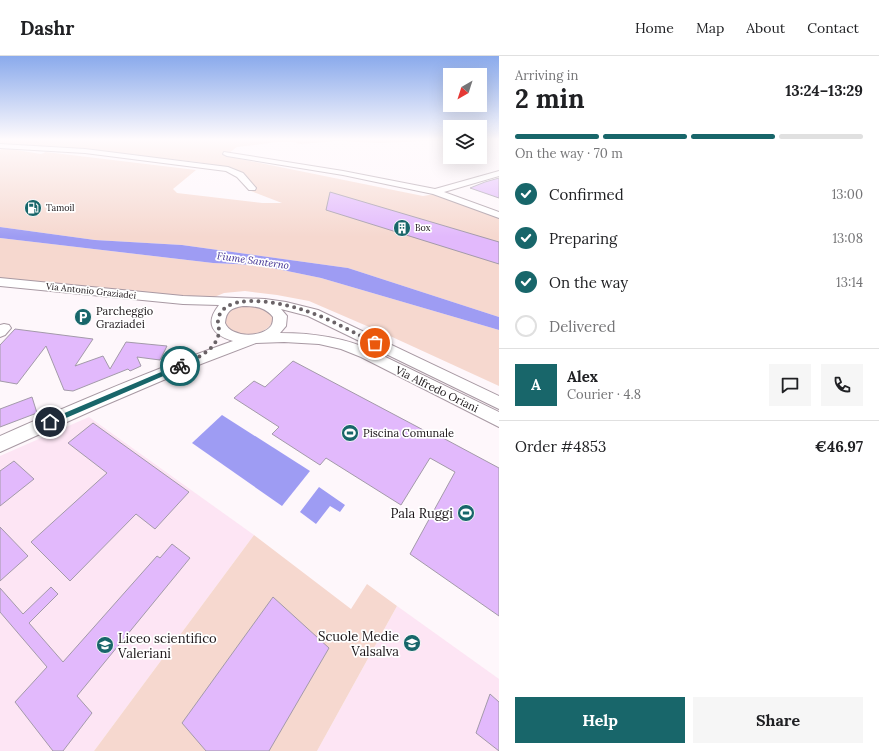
<!DOCTYPE html>
<meta charset="utf-8">
<style>
:root{--surface:#fff;--page:#f6f6f6;--text:#202124;--muted:#757577;--line:#e0e0e0;--accent:#18666a}
body{margin:0;font-family:Lora,serif;background:var(--page);color:var(--text);height:100vh;display:flex;flex-direction:column;font-size:15px;white-space:nowrap}
*{box-sizing:border-box;margin:0}
p{font-size:13px;color:var(--muted)}
.icon{flex:none;width:22px;height:22px;fill:none;stroke:currentColor;stroke-width:2;stroke-linecap:round;stroke-linejoin:round}
.map{position:relative;flex:1;overflow:hidden}
.sheet{display:flex;flex-direction:column;background:var(--surface);width:380px}
.sheet>*{flex:none}
.needle{width:26px;rotate:219deg}
.fabs{position:absolute;left:443px;top:12px;display:grid;gap:8px}
.fabs a{display:grid;place-items:center;width:44px;height:44px;border-radius:0px;background:var(--surface);box-shadow:0 4px 16px #0002;font-size:20px}
.pin{position:absolute;display:grid;place-items:center;width:34px;height:34px;color:#fff;margin:-17px;border:2px solid #fff;border-radius:50%;box-shadow:0 1px 4px #0007}
.courier{position:absolute;display:grid;place-items:center;width:40px;height:40px;margin:-20px;border:3px solid #18666a;border-radius:50%;background:#fff;color:#222;box-shadow:0 1px 5px #0007}
.headline em{font-style:normal;font-weight:800}
.headline div{display:flex;flex-direction:column-reverse}
.headline{display:flex;align-items:center;justify-content:space-between;height:68px;padding:0 16px}
h1{font-size:26px;font-weight:800;line-height:30px}
.bar{display:grid;grid-template-columns:repeat(4,1fr);gap:6px 4px;align-content:center;height:48px;padding:0 16px}
.bar i{height:5px;border-radius:3px;background:var(--line)}
.bar .active{background:var(--accent)}
.bar p{grid-column:span 4}
.line{display:flex;align-items:center;gap:10px;padding:0 16px;border-top:1px solid var(--line)}
.line div{flex:1}
.round{display:grid;place-items:center;flex:none;width:42px;height:42px;border-radius:0px;background:var(--page)}
ol{padding:0 16px;list-style:none}
li{display:flex;align-items:center;gap:12px;height:44px}
li p{margin-inline-start:auto}
li .icon{padding:4px;border-radius:50%;background:var(--accent);color:#fff;stroke-width:4}
li:last-child{color:var(--muted)}
li i{width:22px;height:22px;border:2px solid var(--line);border-radius:50%}
.button{display:flex;gap:8px;margin-top:auto;padding:8px 16px}
.button a{flex:1;height:46px;border-radius:0px;background:var(--accent);color:#fff;font-size:16px;font-weight:800;line-height:46px;text-align:center}
.button a+a{background:var(--page);color:var(--text)}
header{display:flex;align-items:center;gap:24px;box-sizing:border-box;height:56px;padding:0 20px;background:var(--surface);border-bottom:1px solid var(--line)}
header strong{font-size:19px}
nav{display:flex;gap:22px;margin-inline-start:auto;font-size:14px}
main{display:flex;flex:1;min-height:0}
.map>svg:first-child{display:block}
.built{fill:#fde5f4}
.green{fill:#f6d8cf}
.water{fill:#9e9cf3}
.building{fill:#e2b9fc;stroke:#a39aa9}
.lines{fill:none;stroke-linecap:round;stroke-linejoin:round}
.minor-casing{stroke:#a899a3;stroke-width:2}
.minor{fill:#fff;fill-rule:evenodd}
.route{fill:#18666a}
.done{stroke:#6a6367;stroke-width:4;stroke-dasharray:0 7.2}
.labels{text-anchor:middle;stroke-width:3.5;stroke-linejoin:round;paint-order:stroke}
.far-poi-label{font-size:9px;fill:#1a1417;stroke:#fff;text-anchor:start}
.far-street-label{font-size:9px;fill:#1a1417;stroke:#fff}
.far-water-label{font-size:10px;font-style:italic;fill:#3e2e91;stroke:#fff}
.poi-label{font-size:11px;fill:#1a1417;stroke:#fff;text-anchor:start}
.street-label{font-size:11px;fill:#1a1417;stroke:#fff}
.near-poi-label{font-size:13px;fill:#1a1417;stroke:#fff;text-anchor:end}
</style>
<header>
<strong>Dashr</strong>
<nav><a>Home</a><a>Map</a><a>About</a><a>Contact</a></nav>
</header>
<main>
<div class="map">
<svg width="499" height="695" viewBox="0 0 499 695">
<rect width="100%" height="100%" fill="#fef7fb"/>
<g class="built">
<polygon points="89,361 254,479 94,695 0,695 0,400"/>
<polygon points="397,550 499,623 499,695 317,695"/>
</g>
<g class="green">
<polygon points="0,84 450,84 379,87 338,85 300,88 294,86 277,86 237,91 225,100 423,140 435,138 499,161 499,261 348,212 182,189 95,184 0,171 0,94 3,92 41,98 46,96 196,114 173,133 177,137 262,147 282,147 251,135 240,116 233,112 197,106 62,92 67,91 0,88"/>
<polygon points="0,182 213,207 258,209 321,222 499,274 499,330 390,280 309,245 277,239 245,235 224,237 212,242 185,243 0,222"/>
<path d="M241 249C247 249 255 248 260 250 297 265 244 295 225 268V260L231 253Z"/>
<polygon points="254,479 351,553 367,528 397,550 317,695 94,695"/>
</g>
<g class="water">
<polygon points="0,171 95,184 182,189 348,212 499,261 499,274 321,222 258,209 213,207 0,182"/>
<polygon points="222,359 310,415 282,450 192,387"/>
<polygon points="319,431 345,449 340,456 330,450 316,468 300,456"/>
</g>
<g class="building">
<polygon points="499,122 499,142 470,132 485,126"/>
<polygon points="330,136 499,186 499,208 326,154"/>
<polygon points="15,273 93,283 75,310 103,300 110,313 126,286 167,290 160,304 137,301 141,310 130,315 128,313 73,335 64,334 46,290 17,328 0,325 0,289"/>
<polygon points="293,305 429,377 430,375 499,412 499,560 410,498 455,416 430,402 401,449 326,402 320,409 272,378 279,371 234,342 254,325 265,331"/>
<polygon points="32,341 37,357 0,371 0,353"/>
<polygon points="93,367 189,436 155,473 136,458 70,525 31,486 107,417 68,387"/>
<polygon points="14,405 34,423 0,450 0,415"/>
<polygon points="0,471 28,500 0,525"/>
<polygon points="172,488 190,502 77,640 92,657 63,695 53,695 15,646 47,611 0,556 0,532 23,558 51,531 58,538 29,567 63,606 157,500 160,502"/>
<polygon points="273,541 329,592 269,695 206,695 182,667"/>
<polygon points="490,638 499,646 499,695 476,677"/>
</g>
<g class="lines">
<g class="minor-casing">
<g id="minor">
<polygon points="0,88 85,93 228,111 243,117 256,132 255,134 249,134 237,121 226,115 85,97 0,92"/>
<polygon points="224,96 343,115 435,133 499,115 499,120 444,136 499,156 499,162 433,138 343,119 227,100 223,98"/>
<path d="M0 222 183 240 265 243 286 246 318 254 499 340V353L308 260 281 253 287 260 286 270 280 277C313 277 342 281 371 294L499 356V371L361 301 341 293 319 288 284 286 256 287 201 308 98 352 0 396V380C77 346 154 313 233 285 213 279 204 268 219 249L183 248 0 230ZM243 250C255 250 265 251 273 261 273 264 273 267 271 270 262 282 231 282 225 267 226 255 231 252 243 250Z"/>
<polygon points="4,268 9,269 11,272 5,279 0,281 0,269"/>
</g>
</g>
<use href="#minor" class="minor"/>
</g>
<linearGradient id="sky" x2="0" y2="1"><stop stop-color="#8aaaec"/><stop offset="0.46" stop-color="#fffbfd"/><stop offset="1" stop-color="#fffbfd" stop-opacity="0"/></linearGradient>
<rect width="499" height="181" fill="url(#sky)"/>
<polygon class="route" points="180,308 182,309 182,312 52,368 50,369 47,366 48,364"/>
<g class="lines">
<path class="done" d="M180 310C194 304 218 294 219 275 219 269 216 264 220 258 233 234 292 249 312 257 334 265 354 277 375 287"/>
</g>
<defs>
<g id="fuel-disc" transform="scale(0.9)"><circle r="9.5" fill="#18666a" stroke="#fff"/><path d="M-5.5-6h7V0h2V4h1.3V-2.5L3-4.5l.8-.8L6-3V5H2.5V1h-1V6h-7ZM-4.2-4.7v3.2H.2V-4.7Z" fill="#fff"/></g>
<g id="building-disc" transform="scale(0.9)"><circle r="9.5" fill="#18666a" stroke="#fff"/><path d="M-4-6H4V6H1V3H-1V6H-4ZM-2.5-4.3h1.7v1.8h-1.7ZM.8-4.3h1.7v1.8H.8ZM-2.5-1h1.7V.8h-1.7ZM.8-1h1.7V.8H.8Z" fill="#fff"/></g>
<g id="parking-disc" transform="scale(0.9)"><circle r="9.5" fill="#18666a" stroke="#fff"/><path d="M-3.5-5.5H1a3.5 3.5 0 0 1 0 7H-1V5.5H-3.5ZM-1-3.4V-.6H.8a1.4 1.4 0 0 0 0-2.8Z" fill="#fff"/></g>
<g id="stadium-disc" transform="scale(0.9)"><circle r="9.5" fill="#18666a" stroke="#fff"/><path d="M0-5a6.5 5 0 1 0 0 10a6.5 5 0 1 0 0-10ZM-3.5-1.8h7v3.6h-7Z" fill="#fff"/></g>
<g id="school-disc" transform="scale(0.9)"><circle r="9.5" fill="#18666a" stroke="#fff"/><path d="M0-5L7-2L0 1L-7-2ZM-4 1L0 2.5L4 1V4Q0 6-4 4Z" fill="#fff"/></g>
</defs>
<g fill-rule="evenodd">
<use href="#fuel-disc" x="33" y="152"/>
<use href="#building-disc" x="402" y="172"/>
<use href="#parking-disc" x="83" y="261"/>
<use href="#stadium-disc" x="350" y="377"/>
<use href="#stadium-disc" x="466" y="457"/>
<use href="#school-disc" x="412" y="587"/>
<use href="#school-disc" x="105" y="589"/>
</g>
<g class="labels">
<g class="far-poi-label">
<text x="46" y="155">Tamoil</text>
<text x="415" y="175">Box</text>
</g>
<g class="far-street-label">
<text transform="translate(91 235) rotate(6)" y="3">Via Antonio Graziadei</text>
</g>
<g class="far-water-label">
<text transform="translate(253 204) rotate(8)" y="4">Fiume Santerno</text>
</g>
<g class="poi-label">
<text x="96" y="259">Parcheggio<tspan x="96" dy="13">Graziadei</tspan></text>
<text x="363" y="381">Piscina Comunale</text>
</g>
<g class="street-label">
<text transform="translate(437 333) rotate(26)" y="4">Via Alfredo Oriani</text>
</g>
<g class="near-poi-label">
<text x="453" y="462">Pala Ruggi</text>
<text x="399" y="585">Scuole Medie<tspan x="399" dy="15">Valsalva</tspan></text>
<text x="118" y="587" text-anchor="start">Liceo scientifico<tspan x="118" dy="15">Valeriani</tspan></text>
</g>
</g>
</svg>
<div class="fabs">
<a><svg class="needle" viewBox="-14 -14 28 28"><path d="M0-13l5 13h-10z" fill="#e53935"/><path d="M0 13l5-13h-10z" fill="#757577"/></svg></a>
<a><svg class="icon" aria-label="layers" viewBox="0 0 24 24"><path d="M12 4l9 5-9 5-9-5zM3 14l9 5 9-5"/></svg></a>
</div>
<div class="pin" style="left:375px;top:287px;background:#ea580c"><svg class="icon" aria-label="bag" viewBox="0 0 24 24"><path d="M5 8h14l-1 12H6zM9 8a3 3 0 0 1 6 0"/></svg></div>
<div class="pin" style="left:50px;top:366px;background:#1f2937"><svg class="icon" aria-label="home" viewBox="0 0 24 24"><path d="M3 11l9-7 9 7M6 9v11h12V9"/></svg></div>
<div class="courier" style="left:180px;top:310px"><svg class="icon" aria-label="bike" viewBox="0 0 24 24"><circle cx="6" cy="16" r="4"/><circle cx="18" cy="16" r="4"/><path d="M6 16l4-8h5l3 8M10 8l3 8H6M13 5h3"/></svg></div>
</div>
<section class="sheet">
<div class="headline"><div><h1>2 min</h1><p>Arriving in</p></div><em>13:24–13:29</em></div>
<div class="bar"><i class="active"></i><i class="active"></i><i class="active"></i><i></i><p>On the way · 70 m</p></div>
<ol>
<li><svg class="icon" aria-label="check" viewBox="0 0 24 24"><path d="M5 12l5 5 9-10"/></svg>Confirmed<p>13:00</p></li>
<li><svg class="icon" aria-label="check" viewBox="0 0 24 24"><path d="M5 12l5 5 9-10"/></svg>Preparing<p>13:08</p></li>
<li><svg class="icon" aria-label="check" viewBox="0 0 24 24"><path d="M5 12l5 5 9-10"/></svg>On the way<p>13:14</p></li>
<li><i></i>Delivered</li>
</ol>
<div class="line" style="height:72px"><b class="round" style="background:var(--accent);color:#fff">A</b><div><b>Alex</b><p>Courier · 4.8</p></div><a class="round"><svg class="icon" aria-label="chat" viewBox="0 0 24 24"><path d="M4 5h16v11H9l-5 4z"/></svg></a><a class="round"><svg class="icon" aria-label="phone" viewBox="0 0 24 24"><path d="M5 4h4l2 5-3 2q2 4 5 5l2-3 5 2v4C11 20 4 13 5 4z"/></svg></a></div>
<div class="line" style="height:52px"><div>Order #4853</div><b>€46.97</b></div>
<div class="button"><a>Help</a><a>Share</a></div>
</section>
</main>
